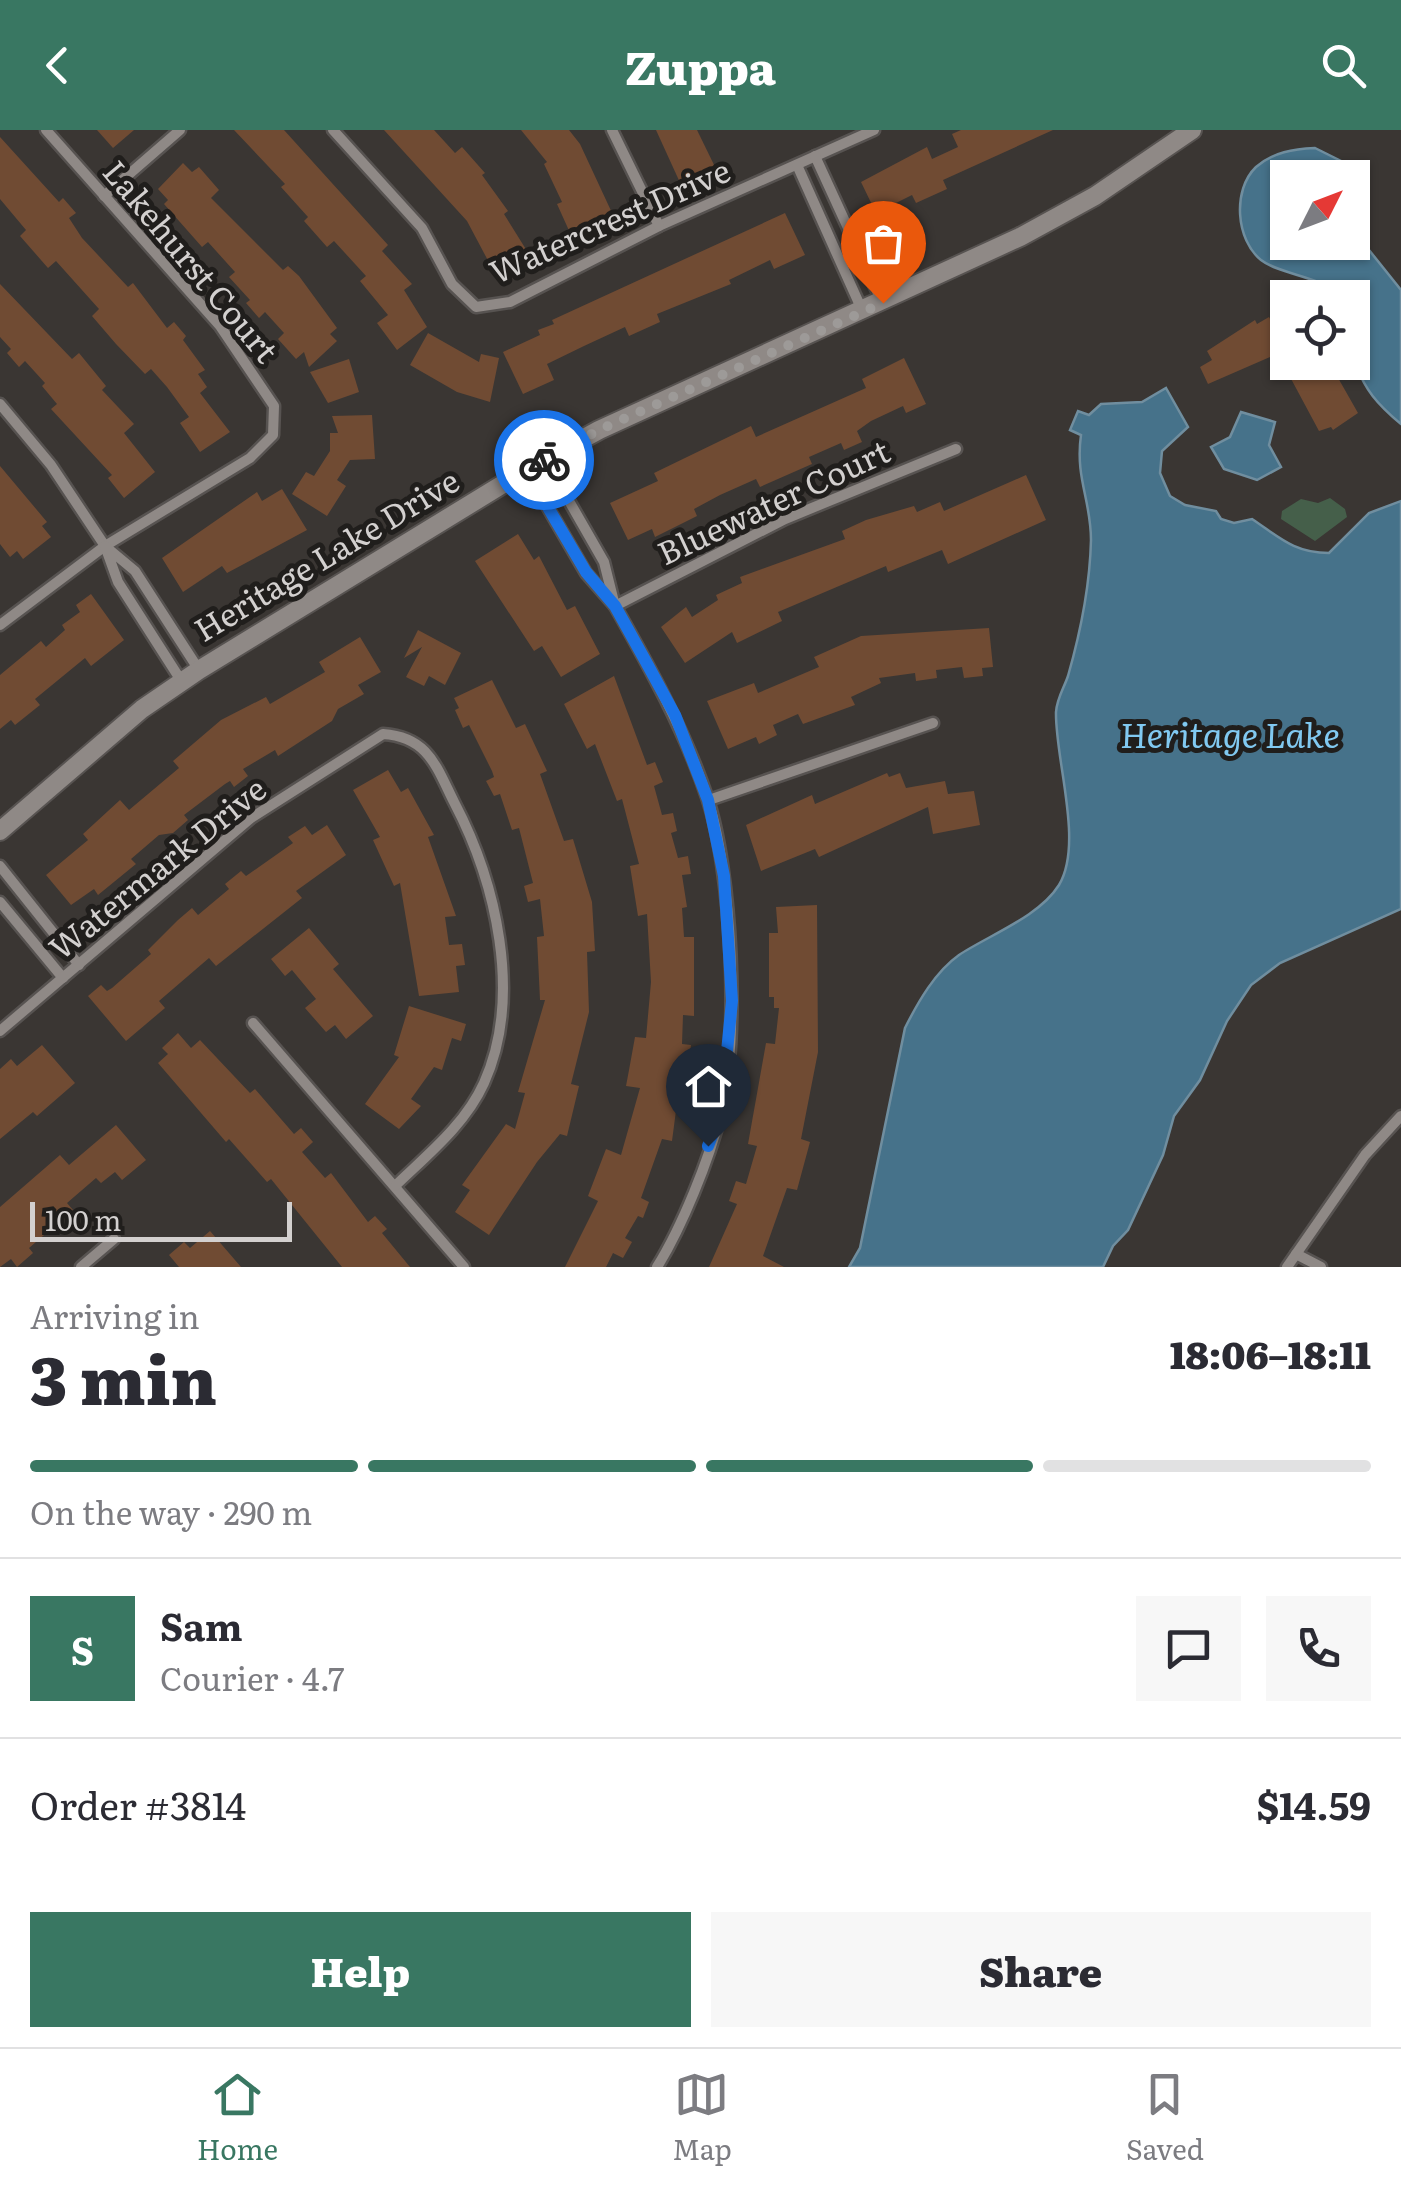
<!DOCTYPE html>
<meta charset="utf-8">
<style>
:root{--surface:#fff;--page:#f7f7f7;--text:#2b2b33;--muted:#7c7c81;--line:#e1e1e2;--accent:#397762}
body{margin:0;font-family:Literata,serif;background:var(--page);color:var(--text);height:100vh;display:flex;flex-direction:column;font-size:38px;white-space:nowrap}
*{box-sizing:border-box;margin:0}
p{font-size:32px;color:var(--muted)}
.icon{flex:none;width:55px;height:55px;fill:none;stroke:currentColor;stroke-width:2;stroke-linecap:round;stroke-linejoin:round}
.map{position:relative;height:1137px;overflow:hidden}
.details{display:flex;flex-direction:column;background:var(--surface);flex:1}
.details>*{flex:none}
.needle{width:65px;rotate:48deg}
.tools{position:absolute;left:1270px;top:30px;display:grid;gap:20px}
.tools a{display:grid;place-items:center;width:100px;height:100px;border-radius:0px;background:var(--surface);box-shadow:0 2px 8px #0004;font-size:50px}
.scale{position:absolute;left:30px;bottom:25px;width:262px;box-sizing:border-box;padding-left:10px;border:5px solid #d3d0cf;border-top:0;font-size:28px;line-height:35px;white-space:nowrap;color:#d3d0cf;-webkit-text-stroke:8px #201e1c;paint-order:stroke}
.pin{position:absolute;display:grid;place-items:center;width:85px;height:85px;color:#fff;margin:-102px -42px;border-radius:50% 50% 50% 0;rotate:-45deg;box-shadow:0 0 10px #0007}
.pin .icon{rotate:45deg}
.courier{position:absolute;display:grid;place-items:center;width:100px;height:100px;margin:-50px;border:8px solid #1a73e8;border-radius:50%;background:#fff;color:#222;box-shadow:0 2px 12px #0007}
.head em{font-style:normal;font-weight:800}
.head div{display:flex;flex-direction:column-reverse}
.head{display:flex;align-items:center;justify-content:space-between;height:170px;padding:0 30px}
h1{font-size:65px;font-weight:800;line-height:75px}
.bar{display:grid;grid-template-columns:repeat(4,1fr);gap:15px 10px;align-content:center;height:120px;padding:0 30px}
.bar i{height:12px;border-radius:8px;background:var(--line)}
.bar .current{background:var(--accent)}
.bar p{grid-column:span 4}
.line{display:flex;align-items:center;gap:25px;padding:0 30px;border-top:2px solid var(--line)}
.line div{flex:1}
.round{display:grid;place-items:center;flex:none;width:105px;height:105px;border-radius:0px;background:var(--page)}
.primary-button{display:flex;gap:20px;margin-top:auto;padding:20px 30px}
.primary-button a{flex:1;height:115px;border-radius:0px;background:var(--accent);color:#fff;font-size:40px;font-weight:800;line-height:115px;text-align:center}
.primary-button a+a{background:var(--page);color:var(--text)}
header{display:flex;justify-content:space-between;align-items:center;height:130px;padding:0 30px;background:var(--accent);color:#fff;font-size:45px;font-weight:800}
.menu{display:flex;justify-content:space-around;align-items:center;height:140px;border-top:2px solid var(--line);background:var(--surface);font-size:28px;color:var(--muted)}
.menu a{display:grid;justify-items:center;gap:5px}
.menu .current{color:var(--accent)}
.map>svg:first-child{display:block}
.green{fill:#455f4a}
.water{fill:#46728a;stroke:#708e9f;stroke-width:2.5;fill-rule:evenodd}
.building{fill:#704b33}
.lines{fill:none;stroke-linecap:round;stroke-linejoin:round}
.minor-casing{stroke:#575351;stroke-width:15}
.tertiary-casing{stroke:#575351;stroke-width:22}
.minor{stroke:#8f8986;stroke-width:10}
.tertiary{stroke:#8f8986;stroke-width:18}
.done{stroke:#9d9a98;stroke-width:10;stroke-dasharray:0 18}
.route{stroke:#1a73e8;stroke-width:12}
.labels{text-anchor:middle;stroke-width:10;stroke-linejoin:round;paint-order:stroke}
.street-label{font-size:32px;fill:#d3d0cf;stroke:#201e1c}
.water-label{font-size:35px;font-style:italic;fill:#81c9f1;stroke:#201e1c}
</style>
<header><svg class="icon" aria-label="back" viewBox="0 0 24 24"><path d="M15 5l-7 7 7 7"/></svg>Zuppa<svg class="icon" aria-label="search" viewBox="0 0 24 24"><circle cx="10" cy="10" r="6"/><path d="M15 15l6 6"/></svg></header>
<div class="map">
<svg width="1401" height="1137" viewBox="0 0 1401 1137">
<rect width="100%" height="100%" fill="#3a3633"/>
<polygon class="green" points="1330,368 1345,379 1347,387 1315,411 1281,389 1282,381 1301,369 1318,373"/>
<g class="water">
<path d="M1315 18 1341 31 1357 47 1365 115 1401 160V294C1351 253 1352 228 1352 168L1326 167 1320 153C1303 145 1275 141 1261 130 1236 110 1232 60 1256 37 1273 22 1294 19 1315 18ZM1288 48H1352V112H1288Z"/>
<path d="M1166 258 1188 297 1162 321 1160 343 1170 366 1185 375 1216 381 1221 389 1234 393 1252 389C1279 407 1294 423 1329 423L1369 383 1401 371V779L1280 833 1251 855 1227 891 1200 950 1174 986 1163 1025 1128 1100 1113 1116 1103 1137H849L860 1118 905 898C918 872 935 842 959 825 989 805 1039 787 1059 755 1084 713 1055 630 1056 582 1057 568 1064 558 1068 546 1080 504 1090 453 1091 410 1091 370 1075 348 1081 305L1070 300 1078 281 1089 285 1101 274 1142 272Z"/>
<polygon points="1241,282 1275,292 1269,315 1281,337 1257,350 1224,339 1211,317 1230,307"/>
</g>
<g class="building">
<polygon points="97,0 134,0 113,18"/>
<polygon points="234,0 284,0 388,115 382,121 412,154 404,160 427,197 397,220 377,193 388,185 360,151 366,146 334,111 327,117 304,91 308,87 281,57 285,54"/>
<polygon points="384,0 434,0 455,23 462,17 485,43 482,45 508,81 504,84 527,121 493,140 467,91"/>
<polygon points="521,0 569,0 580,14 613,85 571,105 557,74 562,72 544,34 547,32"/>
<polygon points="656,0 697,0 717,41 682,57"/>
<polygon points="961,0 1053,0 943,50 947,59 916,73 912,65 876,83 861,52 927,17 932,29 958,17 952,4"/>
<polygon points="0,7 59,72 63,68 76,83 69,88 82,108 128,157 133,153 167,198 174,192 186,206 183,210 205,240 198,244 207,257 200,263 230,302 200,322 180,293 189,287 167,257 151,239 145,244 116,214 92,186 99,179 56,131 48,138 20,106 26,100 0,69"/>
<polygon points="183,33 192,42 199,37 219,60 211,68 283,140 288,136 299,146 337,198 330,204 337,211 309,237 304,222 296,229 278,209 284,203 265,182 259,188 246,173 250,170 229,147 235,142 208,112 202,117 164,74 168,70 158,59"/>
<polygon points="785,83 805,125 774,139 770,130 729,150 731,154 657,184 660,192 629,206 625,197 584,216 547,234 554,250 523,264 503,222 540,205 538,200 554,194 552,190"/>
<polygon points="0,154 72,229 79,223 106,256 102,260 134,294 124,303 155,342 124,368 108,348 112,345 51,279 57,274 42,256 45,253 25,231 19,237 7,223 11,219 0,207"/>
<polygon points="1269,187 1275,198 1288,191 1288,232 1270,227 1208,254 1200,237 1212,230 1207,221 1255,190 1257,194"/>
<polygon points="428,203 479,232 481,224 499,228 490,272 457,262 410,235"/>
<polygon points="904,228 926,274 906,283 903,276 871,291 857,301 862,312 844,320 841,313 809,327 812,334 760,357 756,349 720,365 694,379 697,386 655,407 652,399 628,410 610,373 658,351 654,343 751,296 756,307 866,258 862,249"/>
<polygon points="349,229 359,262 328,273 310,242"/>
<polygon points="1282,232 1329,232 1358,283 1333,300 1331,297 1319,301"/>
<polygon points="372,285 375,329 350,330 337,350 346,356 327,386 292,364 306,342 314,346 330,321 330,303 338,303 332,286"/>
<polygon points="0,336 47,392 42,396 51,407 23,429 17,421 10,427 0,414"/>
<polygon points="1026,345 1046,390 948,434 942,420 888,442 886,436 778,482 782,491 737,513 732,502 685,533 661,497 686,477 692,487 718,470 716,465 742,453 740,447 845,409 842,401 866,390 914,376 917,382 940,372 944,381"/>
<polygon points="282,359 307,400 227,443 222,436 183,462 162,428 257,362 262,371"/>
<polygon points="518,404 534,430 539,426 567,480 575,476 600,524 561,547 542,516 534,521 475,431"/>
<polygon points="91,464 124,510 91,536 85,528 35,569 40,575 15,595 11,590 0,599 0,545 41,511 46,517 65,500 62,495 80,482 76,475"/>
<polygon points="989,498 993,537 982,538 983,546 964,548 962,537 936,540 937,548 916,551 915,543 879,548 881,553 851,567 855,575 803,594 798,584 773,595 777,605 759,614 756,607 728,619 707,571 754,553 758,563 819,537 814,527 861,506"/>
<polygon points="418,500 461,523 445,555 429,546 424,556 406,547 422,517 404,528"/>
<polygon points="360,507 381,542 358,555 364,564 338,579 332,591 278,626 275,620 243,639 248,646 234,657 230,651 225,654 184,685 188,690 173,703 159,705 131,729 136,734 98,765 94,759 71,775 46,745 88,710 83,704 120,670 129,680 179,638 173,631 221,590 266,567 270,574 325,542 319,532"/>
<polygon points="614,546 647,635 655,632 663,652 654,656 662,685 673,683 677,701 671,703 678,728 688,726 691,744 682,745 687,777 682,778 684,807 694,807 694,886 683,885 682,914 691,915 688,936 682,935 672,1011 662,1009 641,1068 649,1072 643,1088 638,1086 625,1108 632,1112 623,1128 613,1123 606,1137 565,1137 598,1071 588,1066 606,1019 621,1025 640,958 626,956 629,940 635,907 646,908 651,852 647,784 638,786 630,736 639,734 622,669 617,671 595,614 587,619 564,574"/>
<polygon points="492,550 516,598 525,594 547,641 540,644 564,711 573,709 592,772 595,821 587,822 589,882 571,954 579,956 567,1006 560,1004 537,1032 489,1105 455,1082 470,1060 462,1055 475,1037 506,994 515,999 525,963 518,962 545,870 540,870 537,807 544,806 540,769 528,772 524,756 533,753 519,698 512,700 500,664 494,666 486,651 494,647 492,641 469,595 463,598 455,580 459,578 454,568"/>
<polygon points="388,640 401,662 408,658 434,705 428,707 456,786 445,787 449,815 462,814 465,835 456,836 459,862 419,866 400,753 394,756 373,710 380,707 353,660"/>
<polygon points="887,643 889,647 900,643 906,658 945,651 948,664 974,661 980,695 933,704 928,677 819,727 815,719 761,741 746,695 812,665 815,674"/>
<polygon points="327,695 346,725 296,761 302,768 216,836 209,828 159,871 165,878 126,911 88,866 101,855 107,861 112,858 151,824 148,820 178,790 192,778 198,785 229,759 225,754 241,741 246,746 293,713 288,707 305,696 312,705"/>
<polygon points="817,775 818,922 801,1009 810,1012 797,1060 787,1058 763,1126 784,1137 709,1137 737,1074 729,1071 736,1051 746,1054 757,1016 748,1014 766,913 775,914 779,878 774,878 774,867 769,867 769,803 778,803 776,777"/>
<polygon points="309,798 339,834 333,839 373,886 346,909 335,895 326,902 305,878 316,869 292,840 285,846 271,829"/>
<polygon points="409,876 466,894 461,911 452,908 442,940 434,937 411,969 421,976 399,999 365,974 399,927 394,925"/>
<polygon points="178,903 191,918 200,910 250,963 255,959 294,1004 301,998 313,1012 302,1022 325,1048 331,1043 368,1092 375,1086 387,1099 382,1103 410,1137 342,1137 271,1049 267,1052 229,1009 226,1012 158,933 168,924 162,918"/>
<polygon points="42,915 75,953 37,986 33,982 0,1009 0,939 11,929 17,936"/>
<polygon points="116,995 146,1030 122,1050 115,1042 101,1053 96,1048 67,1073 73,1080 29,1118 33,1123 17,1137 11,1129 0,1137 0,1077 60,1025 69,1035"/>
<polygon points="210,1101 241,1137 179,1137 169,1125 184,1112 190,1118"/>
</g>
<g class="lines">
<g class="minor-casing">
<g id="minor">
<polyline points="333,0 422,98 452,154 476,177 510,172 659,96 874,0"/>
<polyline points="612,0 659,96"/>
<polyline points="815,26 882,172"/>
<polyline points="797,35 862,180"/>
<polyline points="104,66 180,0"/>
<polyline points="0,274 51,335 105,416"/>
<polyline points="526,340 586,443 615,476 604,432 545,329"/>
<polyline points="0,495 105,416 250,328 273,305 274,276 220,196 46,0"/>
<polyline points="182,552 118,452 105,416 135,441 199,540"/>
<polyline points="709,670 933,593"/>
<polyline points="0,736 79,835"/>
<polyline points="0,772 63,848"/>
<polyline points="253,893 464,1137"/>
<path d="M0 901 251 688 383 604C428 607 436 636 454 672 496 752 523 866 484 953 465 995 427 1025 395 1056"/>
<polyline points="1296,1124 1321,1137"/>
<polyline points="81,1137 114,1109"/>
<path d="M657 1137C682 1097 709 1030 721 983 740 907 732 741 707 667 684 599 650 538 615 476L785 389 956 319"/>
<polyline points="1287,1137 1365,1025 1401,986"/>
</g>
</g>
<g class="tertiary-casing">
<polyline id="tertiary" points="0,701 142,579 199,540 526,340 599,300 1020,107 1095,66 1192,0"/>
</g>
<use href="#minor" class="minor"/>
<use href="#tertiary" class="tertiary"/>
</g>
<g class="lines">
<polyline class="done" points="544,330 599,300 883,173"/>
<polyline class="route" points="544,330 526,340 586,442 615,476 645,530 675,585 708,670 724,746 732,871 721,982 708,1016"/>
</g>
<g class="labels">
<g class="street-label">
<text transform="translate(610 92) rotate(-24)" y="11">Watercrest Drive</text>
<text transform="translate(190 132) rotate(50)" y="11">Lakehurst Court</text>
<text transform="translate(774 373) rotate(-25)" y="11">Bluewater Court</text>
<text transform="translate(327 426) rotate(-31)" y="11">Heritage Lake Drive</text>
<text transform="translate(158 739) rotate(-39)" y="11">Watermark Drive</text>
</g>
<g class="water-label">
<text x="1230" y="618">Heritage Lake</text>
</g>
</g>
</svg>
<div class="tools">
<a><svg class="needle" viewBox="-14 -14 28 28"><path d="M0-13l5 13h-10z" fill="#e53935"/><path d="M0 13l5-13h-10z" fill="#7c7c81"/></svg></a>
<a><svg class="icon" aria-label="locate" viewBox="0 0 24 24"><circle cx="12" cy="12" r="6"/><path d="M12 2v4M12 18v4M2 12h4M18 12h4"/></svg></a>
</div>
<div class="scale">100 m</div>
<div class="pin" style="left:883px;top:173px;background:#ea580c"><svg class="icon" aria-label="bag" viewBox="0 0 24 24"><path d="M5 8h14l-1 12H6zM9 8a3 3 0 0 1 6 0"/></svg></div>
<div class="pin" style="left:708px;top:1016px;background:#1f2937"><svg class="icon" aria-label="home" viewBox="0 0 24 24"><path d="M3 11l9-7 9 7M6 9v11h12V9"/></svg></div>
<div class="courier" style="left:544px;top:330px"><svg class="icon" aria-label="bike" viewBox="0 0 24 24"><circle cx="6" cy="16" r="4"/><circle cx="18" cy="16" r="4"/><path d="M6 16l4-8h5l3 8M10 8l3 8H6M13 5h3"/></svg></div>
</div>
<section class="details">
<div class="head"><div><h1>3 min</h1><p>Arriving in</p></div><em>18:06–18:11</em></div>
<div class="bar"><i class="current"></i><i class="current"></i><i class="current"></i><i></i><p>On the way · 290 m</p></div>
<div class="line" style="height:180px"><b class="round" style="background:var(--accent);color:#fff">S</b><div><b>Sam</b><p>Courier · 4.7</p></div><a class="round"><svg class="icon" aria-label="chat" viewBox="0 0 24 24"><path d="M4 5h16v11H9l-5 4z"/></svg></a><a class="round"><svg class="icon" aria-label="phone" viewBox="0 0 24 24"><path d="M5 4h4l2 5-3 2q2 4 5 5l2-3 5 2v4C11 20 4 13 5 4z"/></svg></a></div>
<div class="line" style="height:130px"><div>Order #3814</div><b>$14.59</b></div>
<div class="primary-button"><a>Help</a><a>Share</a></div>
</section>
<nav class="menu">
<a class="current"><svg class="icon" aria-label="home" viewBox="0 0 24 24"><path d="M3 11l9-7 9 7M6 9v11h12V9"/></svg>Home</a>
<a><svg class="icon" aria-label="map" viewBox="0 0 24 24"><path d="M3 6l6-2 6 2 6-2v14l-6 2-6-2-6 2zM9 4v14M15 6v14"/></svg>Map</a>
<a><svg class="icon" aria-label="saved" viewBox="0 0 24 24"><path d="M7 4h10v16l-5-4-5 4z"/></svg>Saved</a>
</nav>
